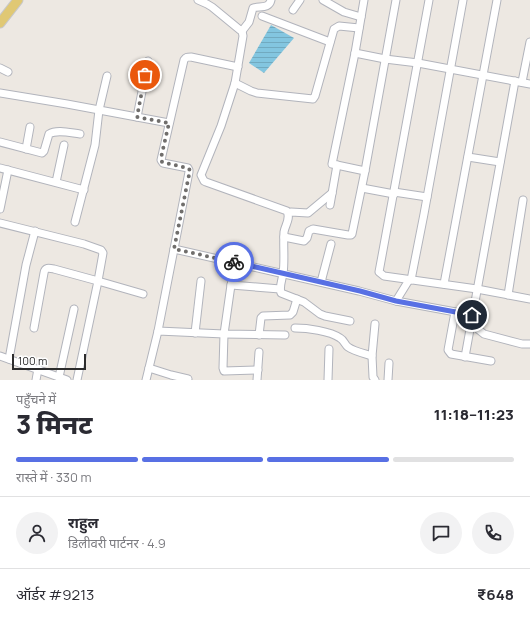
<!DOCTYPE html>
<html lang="hi">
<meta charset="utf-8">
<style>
:root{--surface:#fff;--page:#f2f2f3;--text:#2b2b33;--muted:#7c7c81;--line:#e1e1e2;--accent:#5870e4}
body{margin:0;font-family:Manrope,"Noto Sans Devanagari",sans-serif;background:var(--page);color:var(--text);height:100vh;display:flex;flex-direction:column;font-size:15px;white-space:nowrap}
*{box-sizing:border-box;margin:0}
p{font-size:13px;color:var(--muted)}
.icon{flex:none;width:22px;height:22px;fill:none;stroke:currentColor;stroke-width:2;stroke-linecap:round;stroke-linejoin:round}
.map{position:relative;height:380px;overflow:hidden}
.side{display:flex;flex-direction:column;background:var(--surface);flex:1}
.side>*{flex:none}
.scale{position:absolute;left:12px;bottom:10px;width:74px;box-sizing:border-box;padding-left:4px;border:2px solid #2d2d2d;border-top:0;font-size:11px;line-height:14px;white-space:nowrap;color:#2d2d2d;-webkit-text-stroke:3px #fff;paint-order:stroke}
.pin{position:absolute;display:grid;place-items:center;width:34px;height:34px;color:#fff;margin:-17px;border:2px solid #fff;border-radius:50%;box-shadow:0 1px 4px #0007}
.courier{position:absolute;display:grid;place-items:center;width:40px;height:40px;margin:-20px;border:3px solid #5870e4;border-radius:50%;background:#fff;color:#222;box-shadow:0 1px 5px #0007}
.summary em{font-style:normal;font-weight:800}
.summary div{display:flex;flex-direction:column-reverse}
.summary{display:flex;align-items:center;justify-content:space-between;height:68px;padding:0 16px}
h1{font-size:26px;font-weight:800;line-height:30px}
.bar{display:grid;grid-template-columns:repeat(4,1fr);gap:6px 4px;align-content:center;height:48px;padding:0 16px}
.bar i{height:5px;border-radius:3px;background:var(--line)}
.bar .selected{background:var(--accent)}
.bar p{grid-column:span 4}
.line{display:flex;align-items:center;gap:10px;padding:0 16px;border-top:1px solid var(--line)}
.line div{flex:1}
.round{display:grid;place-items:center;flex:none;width:42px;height:42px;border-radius:21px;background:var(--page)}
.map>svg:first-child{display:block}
.water{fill:url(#water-rules)}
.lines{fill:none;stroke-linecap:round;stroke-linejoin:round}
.minor-casing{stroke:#b2b4bc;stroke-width:9}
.major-casing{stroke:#c8c8c8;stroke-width:11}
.minor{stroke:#fff;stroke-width:7}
.major{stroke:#e0c874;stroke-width:9}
.done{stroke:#706e6c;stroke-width:4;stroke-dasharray:0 7.2}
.route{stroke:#5870e4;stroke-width:5}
</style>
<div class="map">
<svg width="530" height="380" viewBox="0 0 530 380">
<defs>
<pattern id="water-rules" width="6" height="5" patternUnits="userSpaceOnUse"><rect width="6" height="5" fill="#83c6e0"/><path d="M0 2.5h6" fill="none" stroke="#71aac0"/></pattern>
</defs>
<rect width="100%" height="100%" fill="#ede8e2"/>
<polygon class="water" points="271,25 294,38 264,73 249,63"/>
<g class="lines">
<g class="minor-casing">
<g id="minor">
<path d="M198 0 207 4 212 7 240 30 242 31 243 36 235 83 221 126 201 175 204 181 206 182 287 211C291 219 285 225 284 232 283 246 285 260 283 274 282 280 279 287 281 293L304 302 320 314 325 316 350 321"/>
<polyline points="323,0 344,12 361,17"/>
<polyline points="364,0 355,53 332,164 365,171"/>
<polyline points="429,0 379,272 384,276 477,289 530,299"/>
<polyline points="293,10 300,0"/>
<polyline points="262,16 330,42"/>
<path d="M242 31 249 22 253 8C260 6 269 9 271 0"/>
<polyline points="355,53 385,59 418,63 530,84"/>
<polyline points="0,68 8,72"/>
<polyline points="522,82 530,42"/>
<polyline points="235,83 251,91 257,93 313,99 315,96 334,29 339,26 359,28"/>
<polyline points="0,93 67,104 169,123"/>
<polyline points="137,117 148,61"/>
<path d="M0 142 42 153 44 151 49 134C57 129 71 133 80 134"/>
<polyline points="26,149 30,127"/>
<polyline points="468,157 500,162"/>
<polyline points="0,168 84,190"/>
<polyline points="56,182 64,145"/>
<polyline points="362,188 394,194"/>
<polyline points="394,192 427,197"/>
<polyline points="330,205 337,165"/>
<polyline points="0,209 8,170"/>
<polyline points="288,213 291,212 308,213 332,193"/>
<polyline points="75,222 95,145 99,110 107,76"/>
<polyline points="0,223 84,244 101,250 103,253 98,281 143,294"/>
<polyline points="284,237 304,241 307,238 309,231 313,229 348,235 351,235 352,234 365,171 396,0"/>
<polyline points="174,249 359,291 396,301 472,315"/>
<polyline points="236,263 231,285 224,334 223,368 224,371 258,370"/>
<polyline points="411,280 424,214 463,0"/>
<polyline points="321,282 331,244"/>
<polyline points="444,284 497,0"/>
<polyline points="231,285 280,289"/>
<polyline points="508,295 523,200"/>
<polyline points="396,301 409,280"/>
<polyline points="455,312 448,350 451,354 491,361"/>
<polyline points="471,322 479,330 484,334 522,344 530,344"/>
<polyline points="375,324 372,356 373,377 375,380"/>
<path d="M34 328 44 273C45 267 49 268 54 269L98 281 77 380"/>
<path d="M295 328C307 328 330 331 340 338 344 340 345 345 348 347 353 351 366 354 372 356"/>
<path d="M158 331 189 172V170L188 168 163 163 161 160 184 60C186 57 187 57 191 57L238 67"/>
<polyline points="195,333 201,281"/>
<polyline points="259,335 261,318 263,316 290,315 293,312 297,299"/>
<polyline points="0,356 67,380"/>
<polyline points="465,357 515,81"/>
<polyline points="9,359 26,265 35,231"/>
<polyline points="149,368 171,375 188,379"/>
<polyline points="59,377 74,309"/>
<polyline points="36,380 38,369"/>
<polyline points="146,380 158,331 224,334 285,335"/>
<polyline points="257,380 259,352"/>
<polyline points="328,380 329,349"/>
<polyline points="388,380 389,363"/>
</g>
</g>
<g class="major-casing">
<polyline id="major" points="0,23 18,0"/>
</g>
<use href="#minor" class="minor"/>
<use href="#major" class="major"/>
</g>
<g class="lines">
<polyline class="done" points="145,75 137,117 169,123 161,158 162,162 165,163 188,168 190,170 174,249 234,262"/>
<polyline class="route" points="234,262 360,291 396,301 472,315"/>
</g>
</svg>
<div class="scale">100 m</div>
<div class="pin" style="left:145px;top:75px;background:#ea580c"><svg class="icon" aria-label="bag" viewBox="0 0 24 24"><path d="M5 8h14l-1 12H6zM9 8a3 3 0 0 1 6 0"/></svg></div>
<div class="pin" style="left:472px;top:315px;background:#1f2937"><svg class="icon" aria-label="home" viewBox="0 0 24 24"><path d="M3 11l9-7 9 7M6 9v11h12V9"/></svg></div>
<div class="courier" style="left:234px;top:262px"><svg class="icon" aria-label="bike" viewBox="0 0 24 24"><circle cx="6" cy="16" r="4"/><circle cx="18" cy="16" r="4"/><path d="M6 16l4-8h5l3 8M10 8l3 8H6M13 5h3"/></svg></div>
</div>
<section class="side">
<div class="summary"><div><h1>3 मिनट</h1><p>पहुँचने में</p></div><em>11:18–11:23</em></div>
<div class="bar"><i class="selected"></i><i class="selected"></i><i class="selected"></i><i></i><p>रास्ते में · 330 m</p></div>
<div class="line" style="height:72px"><a class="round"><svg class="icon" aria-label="person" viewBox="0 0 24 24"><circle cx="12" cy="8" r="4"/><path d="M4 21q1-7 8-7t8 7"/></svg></a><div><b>राहुल</b><p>डिलीवरी पार्टनर · 4.9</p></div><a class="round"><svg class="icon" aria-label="chat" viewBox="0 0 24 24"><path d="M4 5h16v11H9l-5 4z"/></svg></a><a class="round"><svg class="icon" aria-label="phone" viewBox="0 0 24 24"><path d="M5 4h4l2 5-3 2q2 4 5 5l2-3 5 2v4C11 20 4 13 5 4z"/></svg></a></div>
<div class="line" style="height:52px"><div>ऑर्डर #9213</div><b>₹648</b></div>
</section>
